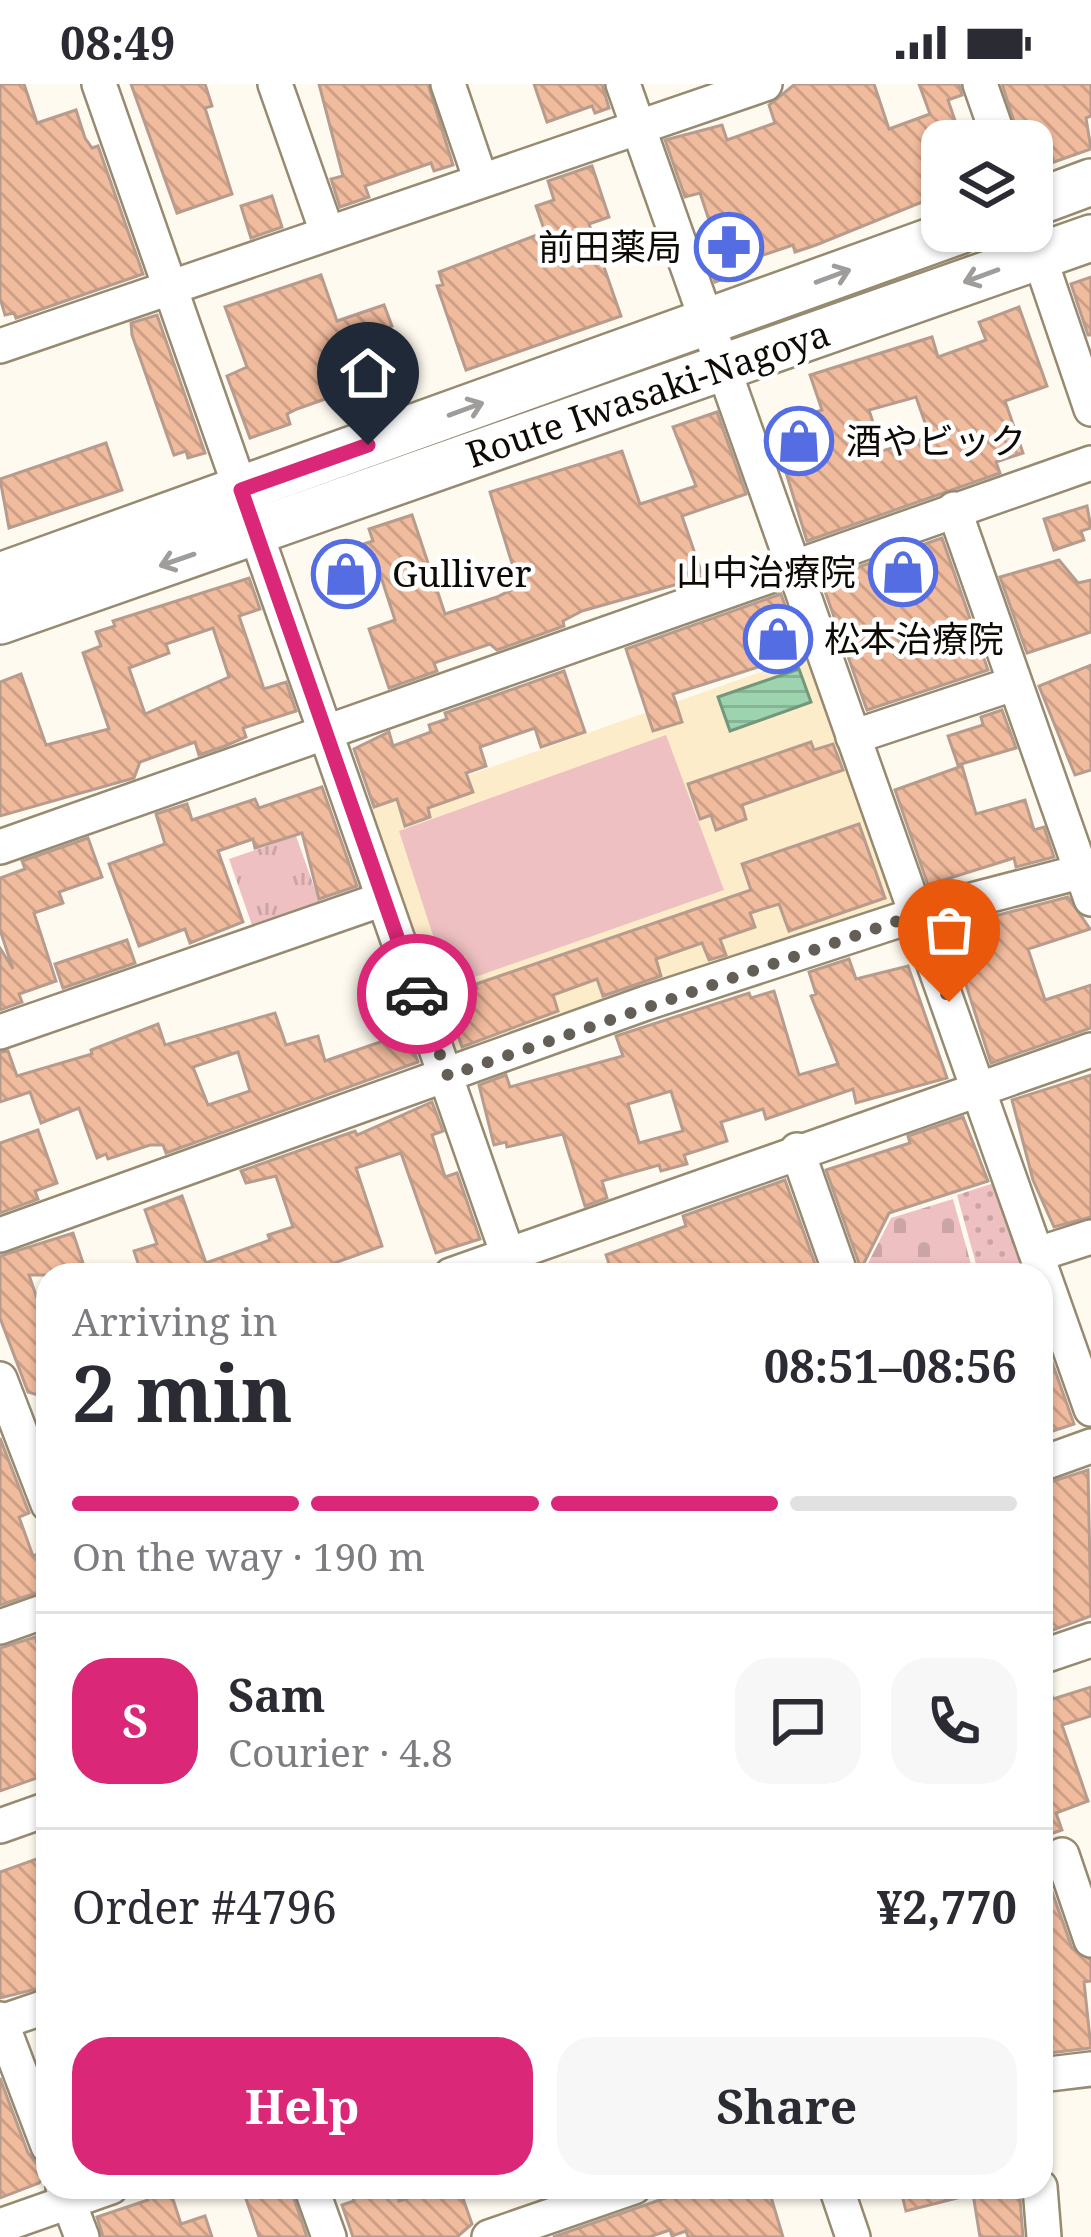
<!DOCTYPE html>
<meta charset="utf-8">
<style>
:root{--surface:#fff;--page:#f7f7f7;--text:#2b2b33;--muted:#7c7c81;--line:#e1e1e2;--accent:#db2777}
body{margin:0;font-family:"Noto Serif","Noto Sans JP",serif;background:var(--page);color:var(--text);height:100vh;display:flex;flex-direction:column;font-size:45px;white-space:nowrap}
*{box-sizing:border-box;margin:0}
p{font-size:39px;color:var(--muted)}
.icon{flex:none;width:66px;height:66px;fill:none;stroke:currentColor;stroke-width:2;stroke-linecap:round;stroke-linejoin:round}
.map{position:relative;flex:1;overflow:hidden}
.details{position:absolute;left:36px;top:1179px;width:1017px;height:936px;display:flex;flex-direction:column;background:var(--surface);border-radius:36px;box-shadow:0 3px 9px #0004}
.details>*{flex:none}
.tools{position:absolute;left:921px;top:36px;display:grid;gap:24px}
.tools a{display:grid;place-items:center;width:132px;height:132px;border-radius:24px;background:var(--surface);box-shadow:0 3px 9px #0004;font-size:60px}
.pin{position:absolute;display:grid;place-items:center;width:102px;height:102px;color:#fff;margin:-123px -51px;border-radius:50% 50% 50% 0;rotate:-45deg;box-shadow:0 0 12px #0007}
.pin .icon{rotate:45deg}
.courier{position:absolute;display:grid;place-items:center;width:120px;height:120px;margin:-60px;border:9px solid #db2777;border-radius:50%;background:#fff;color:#222;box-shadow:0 3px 15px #0007}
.head em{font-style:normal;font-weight:700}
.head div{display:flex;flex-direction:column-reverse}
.head{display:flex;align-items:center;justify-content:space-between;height:204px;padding:0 36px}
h1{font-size:78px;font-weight:700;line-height:90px}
.bar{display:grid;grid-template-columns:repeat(4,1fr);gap:18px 12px;align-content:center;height:144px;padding:0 36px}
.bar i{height:15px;border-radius:9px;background:var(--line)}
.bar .selected{background:var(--accent)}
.bar p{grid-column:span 4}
.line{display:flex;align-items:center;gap:30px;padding:0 36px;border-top:3px solid var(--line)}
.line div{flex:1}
.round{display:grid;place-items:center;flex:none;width:126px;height:126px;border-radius:36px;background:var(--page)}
.primary-button{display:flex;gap:24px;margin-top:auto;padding:24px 36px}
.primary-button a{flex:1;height:138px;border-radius:36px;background:var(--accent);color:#fff;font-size:48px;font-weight:700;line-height:138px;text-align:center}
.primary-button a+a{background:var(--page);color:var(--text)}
.status{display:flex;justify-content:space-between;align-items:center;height:84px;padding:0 60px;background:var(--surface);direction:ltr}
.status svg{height:33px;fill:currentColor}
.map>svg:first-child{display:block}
.built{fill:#fcecc9}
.grass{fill:url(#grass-tufts)}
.cemetery{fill:url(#cemetery-stones)}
.park{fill:url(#park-dots)}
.pitch{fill:#eec0c2}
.water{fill:url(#water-rules);stroke:#73977c;stroke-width:3}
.building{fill:url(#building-back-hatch);stroke:#b79c8e;stroke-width:3;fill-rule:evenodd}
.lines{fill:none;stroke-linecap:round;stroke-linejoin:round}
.minor-casing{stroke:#968a71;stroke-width:38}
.major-casing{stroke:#968a71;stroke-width:50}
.minor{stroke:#fff;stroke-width:33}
.major{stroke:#fff;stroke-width:45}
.oneway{stroke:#9f9d9b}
.done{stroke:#635f56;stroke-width:12;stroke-dasharray:0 21.6}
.route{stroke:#db2777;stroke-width:15}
.labels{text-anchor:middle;stroke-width:9;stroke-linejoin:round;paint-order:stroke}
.poi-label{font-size:36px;fill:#0f0b04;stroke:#fff;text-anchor:start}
.street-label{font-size:36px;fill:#0f0b04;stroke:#fff}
</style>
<div class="status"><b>08:49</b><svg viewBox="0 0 49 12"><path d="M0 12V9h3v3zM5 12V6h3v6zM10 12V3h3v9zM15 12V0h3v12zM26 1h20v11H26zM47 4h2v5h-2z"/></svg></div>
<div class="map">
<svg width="1091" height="2153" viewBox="0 0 1091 2153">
<defs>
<pattern id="grass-tufts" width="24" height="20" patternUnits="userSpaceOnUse" patternTransform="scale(3)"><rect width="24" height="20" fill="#eec0c2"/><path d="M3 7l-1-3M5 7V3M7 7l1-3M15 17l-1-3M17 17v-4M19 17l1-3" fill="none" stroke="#cba4a5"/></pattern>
<pattern id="cemetery-stones" width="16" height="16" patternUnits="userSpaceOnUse" patternTransform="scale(3)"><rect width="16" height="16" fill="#eec0c2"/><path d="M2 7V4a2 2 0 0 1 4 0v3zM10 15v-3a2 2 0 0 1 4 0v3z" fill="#cba4a5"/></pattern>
<pattern id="park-dots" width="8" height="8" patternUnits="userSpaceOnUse" patternTransform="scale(3)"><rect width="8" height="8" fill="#eec0c2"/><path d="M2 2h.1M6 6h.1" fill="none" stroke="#cba4a5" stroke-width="1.8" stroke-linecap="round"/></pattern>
<pattern id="water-rules" width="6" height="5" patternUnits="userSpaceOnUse" patternTransform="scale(3)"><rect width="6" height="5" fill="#9ed3b0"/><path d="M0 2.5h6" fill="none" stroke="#87b496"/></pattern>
<pattern id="building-back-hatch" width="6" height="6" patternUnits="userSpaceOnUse" patternTransform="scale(3)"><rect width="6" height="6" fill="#f1bb9d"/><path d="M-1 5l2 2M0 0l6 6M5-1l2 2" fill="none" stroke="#cd9f86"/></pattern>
</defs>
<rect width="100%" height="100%" fill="#fffaef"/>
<polygon class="built" points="806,572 897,828 451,974 367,727"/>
<polygon class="grass" points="296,752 321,822 253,844 229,775"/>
<polygon class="cemetery" points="953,1115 974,1191 862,1191 891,1134"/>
<polygon class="park" points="994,1099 1026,1191 979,1191 957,1111"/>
<polygon class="pitch" points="666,651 724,806 475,893 465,872 440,873 399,747"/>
<polygon class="water" points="799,585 811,618 730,647 718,613"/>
<g class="building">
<polygon points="0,0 24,0 37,39 76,26 85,54 92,64 98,62 143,190 16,234 14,229 5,231 0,214"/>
<polygon points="131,0 205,0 212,22 205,24 232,110 177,129"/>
<polygon points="319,0 428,0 453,81 434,87 431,79 365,102 369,113 340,123 331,95 343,92"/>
<polygon points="534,0 602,0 609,24 595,29 592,22 547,38"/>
<polygon points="795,0 874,0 889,45 930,30 919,0 959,0 962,11 948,16 962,57 942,57 942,110 816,161 795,168 793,161 734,181 737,190 715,198 699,153 713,148 700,109 685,113 665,56 722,41 727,56 775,39 769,21"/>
<polygon points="1002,0 1091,0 1091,32 1086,34 1091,65 1054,78 1050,66 1032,73 1032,52 1020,56"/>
<polygon points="592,82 609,133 589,140 621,232 466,286 437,202 443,201 439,188 545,148 536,122 554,116 548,97"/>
<polygon points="272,112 282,143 251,154 241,122"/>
<polygon points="321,191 337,237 384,221 392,242 366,251 388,313 365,320 359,303 297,325 287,330 290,340 250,354 227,292 247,283 225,223"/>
<polygon points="1091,193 1091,251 1088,251 1071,200"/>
<path d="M1019 223 1047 302 1005 317 1023 369 996 378 1000 389 807 457 772 343 822 326 810 291 932 253 938 273 986 256 979 238ZM916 313 930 353 882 367 869 326Z"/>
<polygon points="157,231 205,369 188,374 186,367 174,371 132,251 131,239"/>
<polygon points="717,328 746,410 682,432 703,493 582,527 563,537 564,542 497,566 490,560 434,579 437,587 389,604 369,545 395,536 381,493 343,505 332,470 373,457 369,445 412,431 445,530 497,513 519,502 490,408 622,367 640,420 696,402 673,343"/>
<polygon points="106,359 122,406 9,444 0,395"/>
<polygon points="1087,422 1091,444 1081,447 1084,456 1054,466 1044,435"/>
<polygon points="942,454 988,586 867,626 821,496"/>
<polygon points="1059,476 1078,499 1091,496 1091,548 1027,569 1000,493"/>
<path d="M249 494 260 525 239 532 264 605 286 598 296 627 243 644 246 653 225 662 199 671 195 658 140 678 134 694 0 732V598L21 590 46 661 109 645 83 569 101 562 96 548 115 542 113 537ZM213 544 229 593 145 630 129 584 169 569 166 560Z"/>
<polygon points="781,510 802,569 673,610 682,638 653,647 626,565"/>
<polygon points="1091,581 1091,686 1075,691 1039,602"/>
<polygon points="564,587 585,648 541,663 535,644 480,663 486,682 466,689 473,708 428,724 430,733 405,742 397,715 374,723 354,665 389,648 393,662 431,648 429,641 447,635 445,629"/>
<polygon points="1002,626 1016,664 958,681 948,652 983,641 981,633"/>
<polygon points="811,658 814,666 833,660 843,686 742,721 746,735 716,746 711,731 700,735 688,700"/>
<polygon points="962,682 976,730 1025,716 1034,746 1044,743 1054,773 1016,783 1014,774 928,801 895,706"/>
<polygon points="322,703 357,802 319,815 302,749 255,764 253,755 218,767 243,838 190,859 185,845 139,862 109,780 165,760 156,730 187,720 192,736 255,715 259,724"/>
<polygon points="859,740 885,814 789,847 779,820 750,829 755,843 720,855 726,871 709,876 702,859 656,875 661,892 603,912 597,895 553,911 558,927 462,963 446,916 477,905 476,900 751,806 742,780"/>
<polygon points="88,754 102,793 59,808 63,819 34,829 56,897 19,910 22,918 0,926 0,864 13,885 0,846 0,794 25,785 22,777"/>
<polygon points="1068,813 1090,845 1028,865 1045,916 1091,901 1091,944 991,979 948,844"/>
<polygon points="127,856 135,879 63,904 55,880"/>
<path d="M849 875 856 895 908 882 947 994 856 1019 853 1005 766 1035 763 1025 721 1038 727 1057 684 1071 687 1080 661 1087 659 1081 602 1097 607 1114 585 1122 563 1050 507 1063 506 1058 494 1061 479 1001 506 991 510 1003 623 972 616 952 749 909 751 914 774 907 799 991 838 980 811 912 816 910 809 888ZM671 1007 683 1047 639 1059 628 1020Z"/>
<path d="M398 921 418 978 166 1069 163 1061H150L108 1075 106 1070 97 1074 79 1024 41 1039 30 1008 0 1018V968L8 967 17 992 92 970 91 966 158 940 165 961 275 929 286 961 318 952 325 977 389 955 379 927ZM238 968 250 1007 208 1021 193 983Z"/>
<polygon points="1091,991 1091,1133 1054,1143 1033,1096 1012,1016"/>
<polygon points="432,1018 443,1047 432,1051 445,1093 457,1089 480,1155 436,1169 401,1069 356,1084 382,1162 326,1182 329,1191 142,1191 134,1167 157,1160 145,1126 182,1112 206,1179 270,1156 268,1151 293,1143 276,1092 246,1099 241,1087 355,1047 357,1051"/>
<polygon points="963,1033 988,1097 889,1129 861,1185 826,1086 910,1059 908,1052"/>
<polygon points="38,1046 57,1099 35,1107 38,1115 0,1129 0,1059"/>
<polygon points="785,1096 819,1191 613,1191 606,1171 686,1142 683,1132"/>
<polygon points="73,1149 87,1191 29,1191 44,1235 48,1233 48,1308 38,1311 28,1308 0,1234 0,1172"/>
<polygon points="1041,1247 1074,1340 1041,1351 1041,1323 1047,1321 1041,1304"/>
<polygon points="0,1354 29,1429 19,1433 33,1472 48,1466 48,1505 0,1521"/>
<polygon points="1088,1386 1091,1532 1042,1550 1041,1443 1049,1440 1041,1401"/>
<polygon points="35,1553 48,1589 48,1690 0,1707 0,1564"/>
<polygon points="1091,1603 1091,1632 1062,1641 1088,1717 1056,1729 1062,1746 1041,1753 1041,1676 1052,1672 1041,1609 1050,1606 1053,1615"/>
<polygon points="42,1773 48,1775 48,1902 0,1914 0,1788"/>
<polygon points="1050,1802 1072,1864 1091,1876 1091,1897 1084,1898 1091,1964 1041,1970 1041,1963 1052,1962 1041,1908 1041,1805"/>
<polygon points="0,1994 28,2069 46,2091 39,2099 0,2114"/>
<polygon points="157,2103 169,2103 181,2140 205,2132 212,2153 103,2153 97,2133 148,2116 145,2107"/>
<polygon points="242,2103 290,2103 307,2153 259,2153"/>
<polygon points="349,2103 394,2103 399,2117 441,2103 459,2103 472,2140 457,2153 353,2153 342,2121 354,2117"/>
<polygon points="697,2103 768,2103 783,2153 688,2153 686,2147 672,2152 670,2146 649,2153 553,2153"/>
<polygon points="900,2103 1019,2103 1023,2153 980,2153 973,2110 906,2127"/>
</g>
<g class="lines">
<g class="minor-casing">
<g id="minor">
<polyline points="99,0 515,1191"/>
<polyline points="275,0 327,148"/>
<polyline points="448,0 480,94"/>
<polyline points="623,0 1091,1325"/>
<polyline points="980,0 1000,57"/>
<polyline points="1039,172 1091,325"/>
<polyline points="0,262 765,0"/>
<polyline points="954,425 1091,815"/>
<polyline points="853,653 1013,600"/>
<polyline points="0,763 1091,379"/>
<polyline points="0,948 383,815"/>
<polyline points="797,1066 841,1191"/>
<polyline points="0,1151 646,919 918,830 1091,785"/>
<polyline points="1038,1170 1091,1153"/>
<polyline points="451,1191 1091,966"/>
<polyline points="0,1295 48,1420"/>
<polyline points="1041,1380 1091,1362"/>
<polyline points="0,1543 48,1526"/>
<polyline points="1041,1573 1091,1556"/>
<polyline points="0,1742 48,1725"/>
<polyline points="1062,1771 1091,1856"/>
<polyline points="0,1935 48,2062"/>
<polyline points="1,1938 48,1922"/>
<polyline points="1041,1991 1091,1985"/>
<polyline points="63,2103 82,2153"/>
<polyline points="311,2103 329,2153"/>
<polyline points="836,2103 853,2153"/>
<polyline points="1040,2103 1044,2153"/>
<polyline points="0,2142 111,2103"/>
<polyline points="489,2153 634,2103"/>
</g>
</g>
<g class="major-casing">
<g id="major">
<polyline points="1032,120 1091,98"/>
<polyline points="0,492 959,147"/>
<polyline points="0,537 1091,154"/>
</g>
</g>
<use href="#minor" class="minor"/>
<use href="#major" class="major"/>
</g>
<defs><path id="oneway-shaft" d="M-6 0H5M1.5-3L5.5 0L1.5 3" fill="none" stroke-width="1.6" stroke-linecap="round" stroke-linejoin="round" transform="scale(3)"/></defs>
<g class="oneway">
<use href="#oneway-shaft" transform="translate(833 192) rotate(-20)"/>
<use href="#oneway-shaft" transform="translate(981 192) rotate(160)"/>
<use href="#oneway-shaft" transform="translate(466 325) rotate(-20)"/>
<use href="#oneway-shaft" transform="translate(177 476) rotate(161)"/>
</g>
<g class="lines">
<polyline class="done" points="417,910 448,992 918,830 949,918"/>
<polyline class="route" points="368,361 241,406 417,910"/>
</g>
<defs>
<g id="pharmacy-ring" transform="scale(3.45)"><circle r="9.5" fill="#fff" stroke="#556de2" stroke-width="1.5"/><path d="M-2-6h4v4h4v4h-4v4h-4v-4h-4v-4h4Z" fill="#556de2"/></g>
<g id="shop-ring" transform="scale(3.45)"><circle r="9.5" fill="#fff" stroke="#556de2" stroke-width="1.5"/><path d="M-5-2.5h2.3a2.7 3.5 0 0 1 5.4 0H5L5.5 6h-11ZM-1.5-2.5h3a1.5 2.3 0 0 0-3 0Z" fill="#556de2"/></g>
</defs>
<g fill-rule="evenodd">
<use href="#pharmacy-ring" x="729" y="163"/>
<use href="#shop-ring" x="799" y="357"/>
<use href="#shop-ring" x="903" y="488"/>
<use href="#shop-ring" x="346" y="490"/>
<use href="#shop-ring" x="778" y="555"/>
</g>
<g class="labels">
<g class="poi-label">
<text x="682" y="176" text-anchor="end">前田薬局</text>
<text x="846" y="370">酒やビック</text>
<text x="856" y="501" text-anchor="end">山中治療院</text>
<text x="392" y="503">Gulliver</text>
<text x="824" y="568">松本治療院</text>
</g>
<g class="street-label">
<text transform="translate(648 310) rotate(-19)" y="13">Route Iwasaki-Nagoya</text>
</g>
</g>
</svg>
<div class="tools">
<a><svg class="icon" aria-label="layers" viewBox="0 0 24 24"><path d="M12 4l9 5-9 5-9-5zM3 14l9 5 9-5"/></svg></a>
</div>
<div class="pin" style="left:949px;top:918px;background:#ea580c"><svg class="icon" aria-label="bag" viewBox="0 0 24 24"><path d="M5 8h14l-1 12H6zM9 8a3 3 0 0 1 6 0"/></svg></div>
<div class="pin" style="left:368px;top:361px;background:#1f2937"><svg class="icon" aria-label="home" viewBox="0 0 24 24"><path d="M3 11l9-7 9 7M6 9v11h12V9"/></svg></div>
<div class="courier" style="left:417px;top:910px"><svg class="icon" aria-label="car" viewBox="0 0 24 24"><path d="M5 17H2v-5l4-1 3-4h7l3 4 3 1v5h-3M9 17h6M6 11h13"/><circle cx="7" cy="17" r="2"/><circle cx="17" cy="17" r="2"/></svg></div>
<section class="details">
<div class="head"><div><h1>2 min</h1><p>Arriving in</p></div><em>08:51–08:56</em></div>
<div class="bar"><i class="selected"></i><i class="selected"></i><i class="selected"></i><i></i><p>On the way · 190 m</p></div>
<div class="line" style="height:216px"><b class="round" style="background:var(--accent);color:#fff">S</b><div><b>Sam</b><p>Courier · 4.8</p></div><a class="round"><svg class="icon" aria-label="chat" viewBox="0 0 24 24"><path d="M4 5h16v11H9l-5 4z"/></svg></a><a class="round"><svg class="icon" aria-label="phone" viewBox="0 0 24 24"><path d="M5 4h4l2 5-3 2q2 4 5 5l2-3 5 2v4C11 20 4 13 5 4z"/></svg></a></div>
<div class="line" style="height:156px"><div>Order #4796</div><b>¥2,770</b></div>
<div class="primary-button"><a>Help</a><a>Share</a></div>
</section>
</div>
